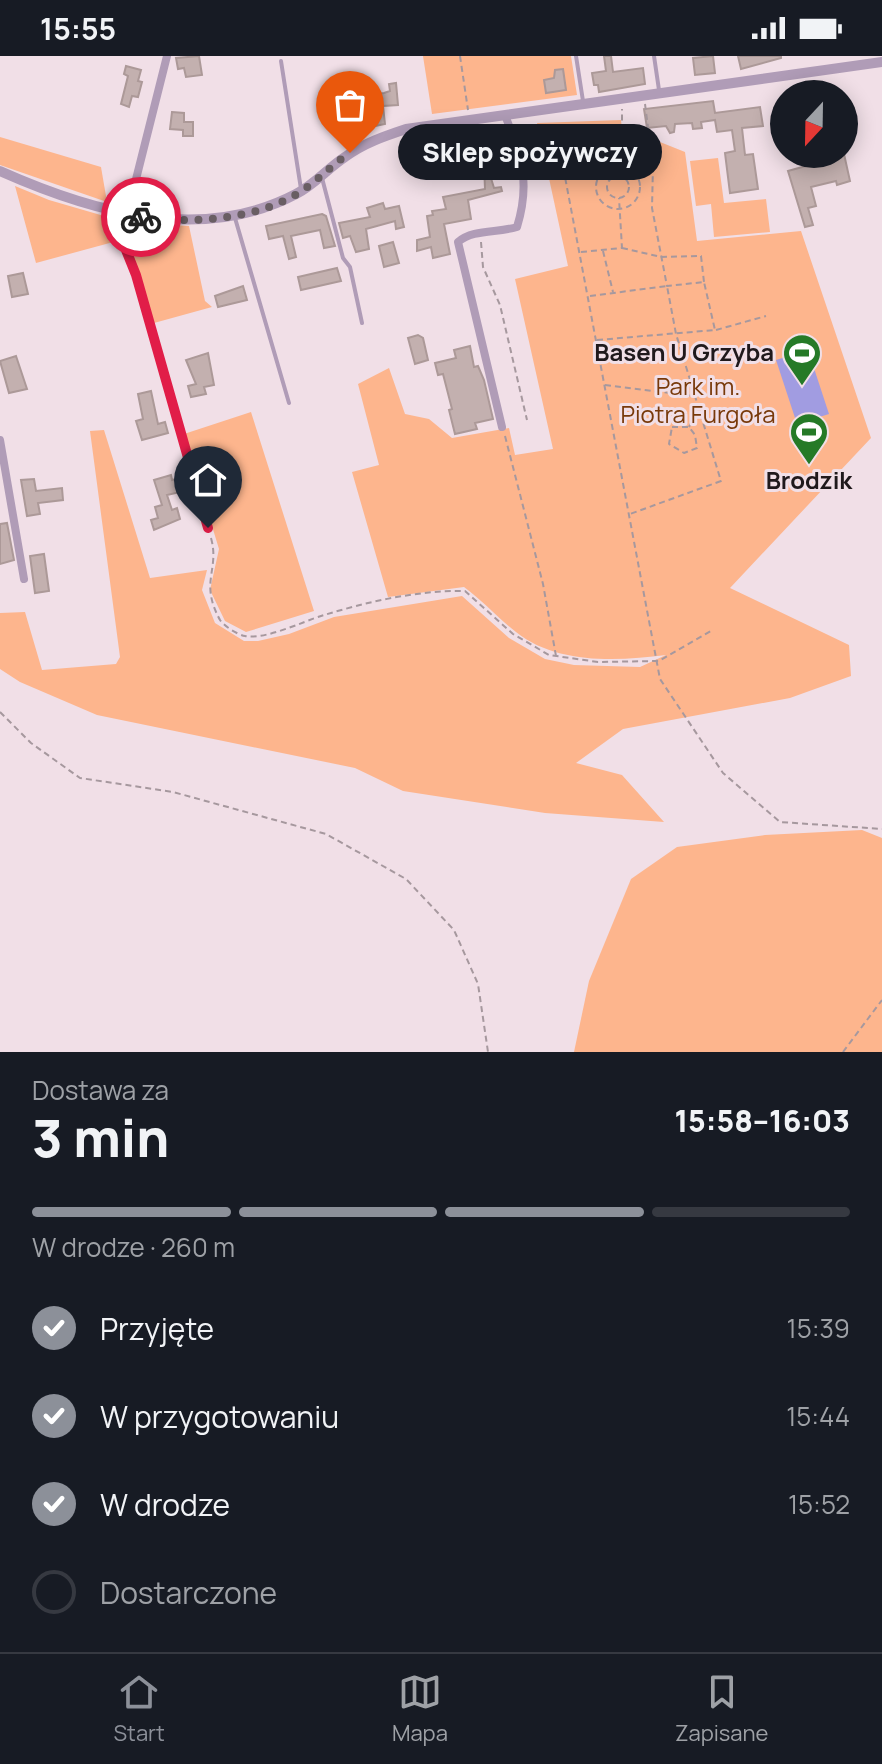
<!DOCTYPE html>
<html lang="pl">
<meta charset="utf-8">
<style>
:root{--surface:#171b24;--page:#242831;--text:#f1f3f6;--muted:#9ea1a6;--line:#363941;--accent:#8c9099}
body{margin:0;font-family:Manrope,sans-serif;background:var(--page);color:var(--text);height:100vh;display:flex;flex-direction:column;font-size:30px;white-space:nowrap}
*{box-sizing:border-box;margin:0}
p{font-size:26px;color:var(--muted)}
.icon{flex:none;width:44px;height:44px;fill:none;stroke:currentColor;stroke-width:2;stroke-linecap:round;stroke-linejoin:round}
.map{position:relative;height:996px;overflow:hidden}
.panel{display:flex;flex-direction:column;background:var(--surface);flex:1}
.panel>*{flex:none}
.needle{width:52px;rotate:202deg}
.buttons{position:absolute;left:770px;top:24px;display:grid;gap:16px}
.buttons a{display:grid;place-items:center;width:88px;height:88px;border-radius:50%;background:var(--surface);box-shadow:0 4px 20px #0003;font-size:40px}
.pin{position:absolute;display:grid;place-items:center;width:68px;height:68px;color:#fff;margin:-82px -34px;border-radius:50% 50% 50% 0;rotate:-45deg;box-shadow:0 0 8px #0007}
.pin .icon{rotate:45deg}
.courier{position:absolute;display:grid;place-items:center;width:80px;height:80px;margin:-40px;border:6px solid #e11d48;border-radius:50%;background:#fff;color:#222;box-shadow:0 2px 10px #0007}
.bubble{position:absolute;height:56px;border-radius:28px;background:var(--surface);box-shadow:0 4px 20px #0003;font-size:26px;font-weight:800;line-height:56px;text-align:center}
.overview em{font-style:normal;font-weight:800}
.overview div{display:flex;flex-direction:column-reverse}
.overview{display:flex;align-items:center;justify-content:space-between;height:136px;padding:0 32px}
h1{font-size:52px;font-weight:800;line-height:60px}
.bar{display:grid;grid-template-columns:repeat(4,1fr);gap:12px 8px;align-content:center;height:96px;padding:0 32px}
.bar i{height:10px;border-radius:6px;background:var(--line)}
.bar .selected{background:var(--accent)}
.bar p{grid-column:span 4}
ol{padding:0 32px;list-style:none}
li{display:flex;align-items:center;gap:24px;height:88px}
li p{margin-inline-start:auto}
li .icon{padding:8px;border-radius:50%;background:var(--accent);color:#fff;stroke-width:4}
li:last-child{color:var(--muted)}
li i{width:44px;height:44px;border:4px solid var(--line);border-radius:50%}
.status{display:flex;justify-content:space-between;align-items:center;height:56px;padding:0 40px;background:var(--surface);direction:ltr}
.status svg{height:22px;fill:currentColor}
.tabs{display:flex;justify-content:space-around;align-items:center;height:112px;border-top:2px solid var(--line);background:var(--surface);font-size:22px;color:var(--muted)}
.tabs a{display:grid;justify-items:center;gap:4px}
.tabs .selected{color:var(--accent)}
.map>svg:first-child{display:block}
.green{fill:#fdb58d}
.water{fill:#a19ce1}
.building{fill:#c3b0af;stroke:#ac9998;stroke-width:2}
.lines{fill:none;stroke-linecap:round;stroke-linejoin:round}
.path{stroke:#a6989e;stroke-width:2;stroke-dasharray:6 4;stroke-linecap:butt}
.service{stroke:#b09cb7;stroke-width:4}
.minor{stroke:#b09cb7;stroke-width:8}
.tertiary{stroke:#b09cb7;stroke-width:10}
.done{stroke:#695e63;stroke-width:8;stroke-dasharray:0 14.4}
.route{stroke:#e11d48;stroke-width:10}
.labels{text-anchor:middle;stroke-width:6;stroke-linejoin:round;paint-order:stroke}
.poi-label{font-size:24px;font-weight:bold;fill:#20191c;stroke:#f1dfe7;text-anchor:end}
.park-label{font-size:24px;fill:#78390a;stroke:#f1dfe7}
</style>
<div class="status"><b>15:55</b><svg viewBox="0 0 49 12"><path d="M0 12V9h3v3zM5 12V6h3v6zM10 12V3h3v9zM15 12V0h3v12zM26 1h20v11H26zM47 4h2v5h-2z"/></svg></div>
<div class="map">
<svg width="882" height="996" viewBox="0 0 882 996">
<rect width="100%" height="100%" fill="#f1dfe7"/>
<g class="green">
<polygon points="423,0 571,0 577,39 432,58"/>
<path d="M621 64 623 83 650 82 685 96 697 185 801 175 871 382 730 532 849 589 851 620 790 642 623 673 576 707 622 719 664 766 545 757 403 735 355 712 97 659 20 626 0 613V557L25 556 42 614 116 608 120 601 90 375 104 374 150 522 207 514 202 534 215 567 244 585H258L289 578 334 561 462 540 509 582 545 603 574 609 640 611 666 599C619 605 557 609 516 576 498 562 483 545 464 531L388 541 352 416 379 409 358 328 389 312 405 358 429 363 452 382 509 372 515 399 553 393 515 223 568 210 537 67Z"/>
<polygon points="0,81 101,111 107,146 0,109"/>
<polygon points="718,102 724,147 766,143 770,176 714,181 711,148 696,150 690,105"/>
<polygon points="15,130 49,144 111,162 117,185 36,207"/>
<polygon points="125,166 189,170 205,245 212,251 154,267 122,167"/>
<polygon points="251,356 314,555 246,576 225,565 210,534 219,493 184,378"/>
<polygon points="862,774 882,782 882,996 574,996 589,925 631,823 677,791 765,779"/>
</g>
<polygon class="water" points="808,294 829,358 797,368 776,304"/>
<g class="building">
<polygon points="199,0 202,19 186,21 184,12 178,13 176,2"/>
<polygon points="604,0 611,0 613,16 643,12 645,28 599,36 598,29 594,29 592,17 606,15"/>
<polygon points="713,0 715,17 695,19 693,2"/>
<polygon points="738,0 781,0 781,2 741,13"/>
<polygon points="126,10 141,14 138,25 142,26 138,41 132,40 129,51 121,48 128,20 124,18"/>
<polygon points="563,13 566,34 546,37 544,24 554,22 555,14"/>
<polygon points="354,27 356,42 384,37 390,35 389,28 396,27 398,49 383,50 385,68 375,70 372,56 355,58 356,69 341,70 340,52 347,51 344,28"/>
<polygon points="713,45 715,57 760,51 763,70 742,72 745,99 753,98 758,133 730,137 725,97 735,95 732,74 717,76 715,64 701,66 702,72 693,73 692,67 675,68 674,76 670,77 666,70 647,72 644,53"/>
<polygon points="172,56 184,57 184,66 193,66 193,80 183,80 183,74 170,73"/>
<polygon points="499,74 500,119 490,119 494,132 501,131 502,135 468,144 471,163 444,168 450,198 433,202 431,191 417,195 417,184 430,181 427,160 433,159 432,155 446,153 443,141 485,133 484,107 490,108 489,93 483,94 482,77"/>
<polygon points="469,82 470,102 452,102 451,92 445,92 444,83"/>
<polygon points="830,98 844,98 850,125 837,129 836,125 811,131 816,150 808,152 813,169 805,171 788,115 831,103"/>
<polygon points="383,147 385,153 399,150 404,171 396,173 395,165 366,173 369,193 356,196 350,180 343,182 339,167 370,161 367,152"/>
<polygon points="322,158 326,160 335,190 324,192 320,174 291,180 296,201 289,203 283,180 269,183 266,170"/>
<polygon points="393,186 399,207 384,211 379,190"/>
<polygon points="337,212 341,225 301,234 298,221"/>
<polygon points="23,217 28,238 12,241 8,220"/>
<polygon points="243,230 247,244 218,251 215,240"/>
<polygon points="418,279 423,282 428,304 415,308 408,282"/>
<polygon points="470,290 474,311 478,310 484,324 493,363 475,367 477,373 455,378 449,354 452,353 443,318 438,319 435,307 456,302 454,294"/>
<polygon points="208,297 214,329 204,331 206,338 191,341 188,330 196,328 186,304"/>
<polygon points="16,300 27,333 9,337 0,305"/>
<polygon points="151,335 158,368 165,366 168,377 142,384 136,365 143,363 138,338"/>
<polygon points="171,419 172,424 177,423 180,436 167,439 172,454 177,452 180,463 154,474 151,464 158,462 155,451 162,449 154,424"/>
<polygon points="34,423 36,435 62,432 63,444 38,447 40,458 27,460 21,424"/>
<polygon points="7,467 14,504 0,508 0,468"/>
<polygon points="44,498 49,535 35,537 30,500"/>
</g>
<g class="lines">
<g class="path">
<polyline points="460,0 468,54"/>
<polyline points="645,48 653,110"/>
<polyline points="622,107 565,121 660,623 723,717 780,766 882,773"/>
<circle cx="618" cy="131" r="22"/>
<polyline points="565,119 561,93 620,92"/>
<circle cx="618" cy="131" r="11"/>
<polyline points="481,186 483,211 500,249 527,364"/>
<polyline points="622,192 661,201 701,200 704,226"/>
<polyline points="603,195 613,236"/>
<polyline points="581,196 622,192 619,142"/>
<polyline points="590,240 667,230 676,278 721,425 630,458"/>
<polyline points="716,274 766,260"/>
<polyline points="597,284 715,274 704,226 667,230 652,152 653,110 622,107 622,53"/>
<polyline points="605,329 694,340"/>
<polygon points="672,371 689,371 695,379 697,392 684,397 669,388"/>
<polyline points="689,371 698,352"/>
<polyline points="505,380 543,528 556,600"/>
<path d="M211 482C220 514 199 526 220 564 224 570 238 579 245 580 265 584 302 566 321 560 366 546 418 534 465 535L513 578 549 599 598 606 659 605 711 575"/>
<polyline points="0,656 31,687 80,722 173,736 326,778 406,823 454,874 478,928 488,996"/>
<polyline points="843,996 882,944"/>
</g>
<g class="service">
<polyline points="576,0 583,45"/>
<polyline points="654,0 659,34"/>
<polyline points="281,5 301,133"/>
<polyline points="322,122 343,202 350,211 362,267"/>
<polyline points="235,162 289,347"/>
</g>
<g class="minor">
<polyline points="117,157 116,169 136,219 208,472"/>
<polyline points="127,159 167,0"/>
<path d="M502 371 458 186C473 173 497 177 517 171 531 125 521 102 505 59"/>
<polyline points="0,384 24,523"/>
</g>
<path class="tertiary" d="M0 115C92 156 201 188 296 138 314 129 328 112 345 101 364 87 385 80 406 73L882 6"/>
</g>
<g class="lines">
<path class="done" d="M141 161C192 168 256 164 300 136 318 125 332 108 350 97"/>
<polyline class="route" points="141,161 117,157 116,169 136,219 208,472"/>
</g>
<defs>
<g id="stadium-pin" transform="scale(2)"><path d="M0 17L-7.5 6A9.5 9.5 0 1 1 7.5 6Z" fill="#257a27" stroke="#f1dfe7"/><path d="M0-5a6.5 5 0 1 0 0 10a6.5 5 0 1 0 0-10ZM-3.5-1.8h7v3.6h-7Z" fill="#fff"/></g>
</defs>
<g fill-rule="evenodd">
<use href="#stadium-pin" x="802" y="297"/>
<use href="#stadium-pin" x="809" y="376"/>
</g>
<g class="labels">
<g class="poi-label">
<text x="774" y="305">Basen U Grzyba</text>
<text x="809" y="433" text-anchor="middle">Brodzik</text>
</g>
<g class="park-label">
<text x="698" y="339">Park im.<tspan x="698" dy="28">Piotra Furgoła</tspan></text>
</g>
</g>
</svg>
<div class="buttons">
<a><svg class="needle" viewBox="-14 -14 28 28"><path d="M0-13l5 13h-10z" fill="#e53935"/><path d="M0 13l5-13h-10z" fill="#9ea1a6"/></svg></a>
</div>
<div class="pin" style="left:350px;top:97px;background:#ea580c"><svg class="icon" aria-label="bag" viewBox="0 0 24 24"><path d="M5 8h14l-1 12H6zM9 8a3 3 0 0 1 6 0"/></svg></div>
<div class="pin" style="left:208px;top:472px;background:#1f2937"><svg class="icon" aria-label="home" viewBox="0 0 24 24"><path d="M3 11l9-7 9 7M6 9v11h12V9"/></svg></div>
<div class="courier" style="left:141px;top:161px"><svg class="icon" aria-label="bike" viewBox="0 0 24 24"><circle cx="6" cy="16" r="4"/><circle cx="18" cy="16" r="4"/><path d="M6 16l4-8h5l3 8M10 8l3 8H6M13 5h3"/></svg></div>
<div class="bubble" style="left:398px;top:68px;width:264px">Sklep spożywczy</div>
</div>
<section class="panel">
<div class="overview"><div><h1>3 min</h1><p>Dostawa za</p></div><em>15:58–16:03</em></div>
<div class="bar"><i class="selected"></i><i class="selected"></i><i class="selected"></i><i></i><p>W drodze · 260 m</p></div>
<ol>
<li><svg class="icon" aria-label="check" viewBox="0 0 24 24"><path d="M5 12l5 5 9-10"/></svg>Przyjęte<p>15:39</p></li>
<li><svg class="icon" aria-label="check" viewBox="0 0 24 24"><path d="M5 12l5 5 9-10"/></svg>W przygotowaniu<p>15:44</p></li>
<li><svg class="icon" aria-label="check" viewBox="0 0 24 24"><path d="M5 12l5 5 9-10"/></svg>W drodze<p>15:52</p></li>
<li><i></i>Dostarczone</li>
</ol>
</section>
<nav class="tabs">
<a class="selected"><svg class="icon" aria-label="home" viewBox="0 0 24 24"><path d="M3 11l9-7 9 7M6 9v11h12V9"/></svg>Start</a>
<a><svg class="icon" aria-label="map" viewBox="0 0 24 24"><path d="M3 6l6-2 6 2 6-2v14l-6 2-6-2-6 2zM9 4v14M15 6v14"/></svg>Mapa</a>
<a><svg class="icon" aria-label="saved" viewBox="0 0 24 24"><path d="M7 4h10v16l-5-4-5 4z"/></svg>Zapisane</a>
</nav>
